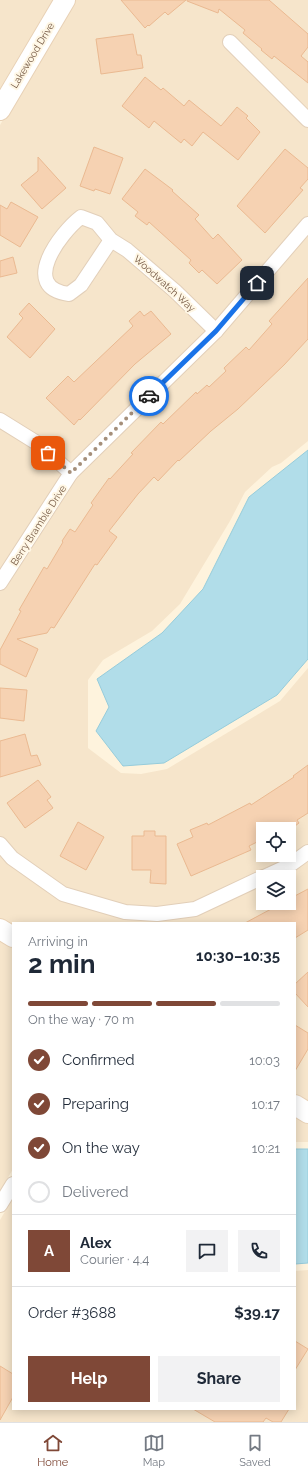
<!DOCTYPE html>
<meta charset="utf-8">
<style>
:root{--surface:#fff;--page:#f2f2f3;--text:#1f2937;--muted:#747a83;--line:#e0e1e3;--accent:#7f4837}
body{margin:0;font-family:Raleway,sans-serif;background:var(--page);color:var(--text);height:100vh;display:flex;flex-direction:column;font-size:15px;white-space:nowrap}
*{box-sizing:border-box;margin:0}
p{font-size:13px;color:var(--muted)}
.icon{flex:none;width:22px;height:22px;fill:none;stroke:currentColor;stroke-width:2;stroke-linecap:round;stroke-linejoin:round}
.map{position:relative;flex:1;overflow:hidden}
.sheet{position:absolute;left:12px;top:922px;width:284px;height:488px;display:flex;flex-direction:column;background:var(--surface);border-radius:0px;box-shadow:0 2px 10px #0003}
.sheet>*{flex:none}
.controls{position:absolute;left:256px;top:822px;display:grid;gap:8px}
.controls a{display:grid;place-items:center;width:40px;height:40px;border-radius:0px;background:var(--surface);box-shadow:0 2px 10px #0003;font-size:20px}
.pin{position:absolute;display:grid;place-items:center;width:34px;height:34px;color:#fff;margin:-17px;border-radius:8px;box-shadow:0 2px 6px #0006}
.courier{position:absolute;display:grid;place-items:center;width:40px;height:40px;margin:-20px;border:3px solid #1a73e8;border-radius:50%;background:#fff;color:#222;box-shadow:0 1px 5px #0007}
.head em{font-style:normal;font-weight:700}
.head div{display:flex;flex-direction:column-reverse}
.head{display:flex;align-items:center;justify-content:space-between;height:68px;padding:0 16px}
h1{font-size:26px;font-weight:700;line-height:30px}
.bar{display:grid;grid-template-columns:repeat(4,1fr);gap:6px 4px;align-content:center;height:48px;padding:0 16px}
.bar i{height:5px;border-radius:3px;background:var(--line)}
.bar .selected{background:var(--accent)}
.bar p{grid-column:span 4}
.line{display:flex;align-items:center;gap:10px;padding:0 16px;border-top:1px solid var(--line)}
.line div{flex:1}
.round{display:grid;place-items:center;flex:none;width:42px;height:42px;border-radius:0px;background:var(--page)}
ol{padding:0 16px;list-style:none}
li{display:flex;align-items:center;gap:12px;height:44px}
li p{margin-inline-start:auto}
li .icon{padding:4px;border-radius:50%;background:var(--accent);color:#fff;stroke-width:4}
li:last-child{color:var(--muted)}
li i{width:22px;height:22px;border:2px solid var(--line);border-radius:50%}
.action{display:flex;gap:8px;margin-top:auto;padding:8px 16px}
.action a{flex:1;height:46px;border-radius:0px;background:var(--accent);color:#fff;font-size:16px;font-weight:700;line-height:46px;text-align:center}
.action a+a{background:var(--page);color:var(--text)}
.menu{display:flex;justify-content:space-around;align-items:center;height:56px;border-top:1px solid var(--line);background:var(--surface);font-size:11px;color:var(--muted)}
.menu a{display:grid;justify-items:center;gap:2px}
.menu .selected{color:var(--accent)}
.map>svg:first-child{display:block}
.residential{fill:#f6e5cb;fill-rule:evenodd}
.water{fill:#b1dde9;stroke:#96ccdb}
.building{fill:#f6d2b2;stroke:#eab991}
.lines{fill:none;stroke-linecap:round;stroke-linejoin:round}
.street-casing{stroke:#e2cfb9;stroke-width:16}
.secondary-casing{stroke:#e8d1b6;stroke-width:22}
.street{stroke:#fff;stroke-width:14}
.secondary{stroke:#fff;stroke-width:20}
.done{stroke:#a58f7a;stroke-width:4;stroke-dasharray:0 7.2}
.route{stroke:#1a73e8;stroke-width:5}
.labels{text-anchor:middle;stroke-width:4;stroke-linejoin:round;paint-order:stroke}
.street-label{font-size:10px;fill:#755944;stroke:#fff7e5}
</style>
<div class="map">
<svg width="308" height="1422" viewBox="0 0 308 1422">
<rect width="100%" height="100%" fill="#fef3dd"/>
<g class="residential">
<polygon points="0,0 56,0 0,95"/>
<path d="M74 0H308V441L281 463 272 467 245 492 230 521 180 604 152 631 103 660 88 680V748L121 773 141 774 167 769 280 701 308 668V1103L295 1095V923H13V927L0 919V125ZM263 829H289V855H263ZM263 877H289V903H263Z"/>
<polygon points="0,939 13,947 13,1169 0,1191"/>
<polygon points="295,1115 308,1123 308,1142 295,1142"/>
<polygon points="13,1198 13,1409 295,1409 295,1271 308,1270 308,1422 0,1422 0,1220"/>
</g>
<g class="water">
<polygon points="308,450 308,659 277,695 164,763 123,766 96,731 109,707 97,679 162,633 203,589 249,497"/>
<polygon points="295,1149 308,1149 308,1263 295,1264"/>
</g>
<g class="building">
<polygon points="121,0 186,0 168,15 165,12 149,26 148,25 145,28"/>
<polygon points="187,0 269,0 308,34 308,47 301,56 308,62 308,83 274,56 272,59 261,50 262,49 243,33 245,30 219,9 218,13 187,1"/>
<polygon points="133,34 137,55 141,55 143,68 101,74 96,39"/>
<polygon points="145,77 161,90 163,88 184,106 189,100 221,126 237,107 248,116 246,118 260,132 238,160 203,132 192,146 184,139 181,143 154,121 149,128 122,106"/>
<polygon points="94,147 123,158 110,194 95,189 94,191 80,186"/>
<polygon points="285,149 308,168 308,179 300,188 303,190 265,233 237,206"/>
<polygon points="38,157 66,188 42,209 21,185 38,171"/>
<polygon points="145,169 173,190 172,191 199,215 195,219 213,239 218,234 242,260 217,284 202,270 199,273 189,263 191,260 149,222 147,225 135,216 138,212 122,199"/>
<polygon points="11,202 38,217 20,247 0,235 0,205 7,209"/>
<polygon points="13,257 17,273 0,277 0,261"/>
<polygon points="308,278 308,339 284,365 238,409 211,431 179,461 178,460 158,481 154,477 138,494 109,531 117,537 97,565 95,564 54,628 51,627 47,633 17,639 38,649 26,677 0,664 0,650 21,611 19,610 37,579 44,567 47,569 63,542 62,541 70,529 75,532 93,505 91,503 109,478 110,479 133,454 131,453 161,422 163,424 196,392 197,394 207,385 209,387 226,371 224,368 246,347 249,350 272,324 269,321"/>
<polygon points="29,303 55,329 30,358 7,337 23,318 19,314"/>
<polygon points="140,311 144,316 151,311 171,334 135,364 80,420 79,419 74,425 46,398 68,376 74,382 133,326 129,321"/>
<polygon points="0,688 27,690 24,721 0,718"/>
<polygon points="25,734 31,756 37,755 41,765 0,777 0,741"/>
<polygon points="308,765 308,813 297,820 299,823 291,829 263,829 263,839 249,846 251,850 191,876 177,844 193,837 190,830 207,823 208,825 250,803 251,805 294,777 293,776"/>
<polygon points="38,780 51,797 47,800 53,808 25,828 7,803"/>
<polygon points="78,822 104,837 86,870 60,856"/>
<polygon points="144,831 155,831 155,836 166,836 166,884 150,883 151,870 132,870 132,836 144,836"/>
<polygon points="308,889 308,930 295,938 295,923 245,923 273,908 270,903 289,903 289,899"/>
<polygon points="308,972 308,1007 295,993 295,984"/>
<polygon points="295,1025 308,1033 308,1049 295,1071"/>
<polygon points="295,1341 308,1349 295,1370"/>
<polygon points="0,1366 13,1374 13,1397 0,1420"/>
<polygon points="193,1409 289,1409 281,1422 273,1422 266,1418 263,1422 215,1422"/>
</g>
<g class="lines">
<g class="street-casing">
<g id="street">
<polyline points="230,42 308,120"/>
<path d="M111 240 81 285 69 294C19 288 60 233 81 217L97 223 111 240 127 250 175 291 216 331"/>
<polyline points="0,420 37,443 71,473"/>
<polyline points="0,583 71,473 216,331 308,224"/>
<polyline points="0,844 12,858 63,894 125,912 157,914 195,909 263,877"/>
<polyline points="264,877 290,865 308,852"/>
<polyline points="0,1205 13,1184"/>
</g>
</g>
<g class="secondary-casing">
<g id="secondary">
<polyline points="0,110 65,0"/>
<polyline points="0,929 13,937"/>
<polyline points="295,1105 308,1113"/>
</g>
</g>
<use href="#street" class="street"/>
<use href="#secondary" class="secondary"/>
</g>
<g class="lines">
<polyline class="done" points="48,453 71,473 149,396"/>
<polyline class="route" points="149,396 216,331 257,283"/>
</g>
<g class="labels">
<g class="street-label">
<text transform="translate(32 55) rotate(-59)" y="4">Lakewood Drive</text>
<text transform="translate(165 283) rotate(42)" y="4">Woodwatch Way</text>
<text transform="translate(38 525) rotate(-57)" y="4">Berry Bramble Drive</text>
</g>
</g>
</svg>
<div class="controls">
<a><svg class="icon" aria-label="locate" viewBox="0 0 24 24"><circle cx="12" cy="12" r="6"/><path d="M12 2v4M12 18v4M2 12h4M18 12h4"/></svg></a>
<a><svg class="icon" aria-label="layers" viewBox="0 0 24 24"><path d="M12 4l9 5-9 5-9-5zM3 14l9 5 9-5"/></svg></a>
</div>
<div class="pin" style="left:48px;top:453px;background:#ea580c"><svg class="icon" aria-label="bag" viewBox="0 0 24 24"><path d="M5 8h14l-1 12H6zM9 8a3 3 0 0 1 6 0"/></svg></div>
<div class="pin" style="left:257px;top:283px;background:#1f2937"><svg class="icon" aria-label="home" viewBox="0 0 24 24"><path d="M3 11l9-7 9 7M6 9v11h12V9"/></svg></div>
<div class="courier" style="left:149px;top:396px"><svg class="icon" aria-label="car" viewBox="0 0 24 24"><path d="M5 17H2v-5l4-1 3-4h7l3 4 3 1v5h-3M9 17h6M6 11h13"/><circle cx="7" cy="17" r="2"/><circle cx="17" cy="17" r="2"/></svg></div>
<section class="sheet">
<div class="head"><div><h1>2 min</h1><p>Arriving in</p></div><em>10:30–10:35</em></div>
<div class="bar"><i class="selected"></i><i class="selected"></i><i class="selected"></i><i></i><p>On the way · 70 m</p></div>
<ol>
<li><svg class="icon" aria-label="check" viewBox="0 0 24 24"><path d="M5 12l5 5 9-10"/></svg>Confirmed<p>10:03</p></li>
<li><svg class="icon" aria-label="check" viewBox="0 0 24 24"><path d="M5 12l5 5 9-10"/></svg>Preparing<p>10:17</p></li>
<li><svg class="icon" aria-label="check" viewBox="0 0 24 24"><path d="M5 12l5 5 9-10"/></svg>On the way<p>10:21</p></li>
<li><i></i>Delivered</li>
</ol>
<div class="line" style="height:72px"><b class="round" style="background:var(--accent);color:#fff">A</b><div><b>Alex</b><p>Courier · 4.4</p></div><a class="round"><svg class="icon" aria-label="chat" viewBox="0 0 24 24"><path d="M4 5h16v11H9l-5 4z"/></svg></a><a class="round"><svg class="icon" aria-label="phone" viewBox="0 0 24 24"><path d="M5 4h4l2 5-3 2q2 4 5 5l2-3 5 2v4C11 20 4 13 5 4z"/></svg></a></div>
<div class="line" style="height:52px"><div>Order #3688</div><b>$39.17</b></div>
<div class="action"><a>Help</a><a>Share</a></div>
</section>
</div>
<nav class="menu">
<a class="selected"><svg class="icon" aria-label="home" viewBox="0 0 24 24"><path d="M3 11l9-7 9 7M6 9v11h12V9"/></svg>Home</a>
<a><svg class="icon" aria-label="map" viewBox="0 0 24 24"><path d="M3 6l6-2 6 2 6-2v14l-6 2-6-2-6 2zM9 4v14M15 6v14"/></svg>Map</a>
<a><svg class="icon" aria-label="saved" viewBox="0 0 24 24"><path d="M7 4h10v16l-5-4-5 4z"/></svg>Saved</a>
</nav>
